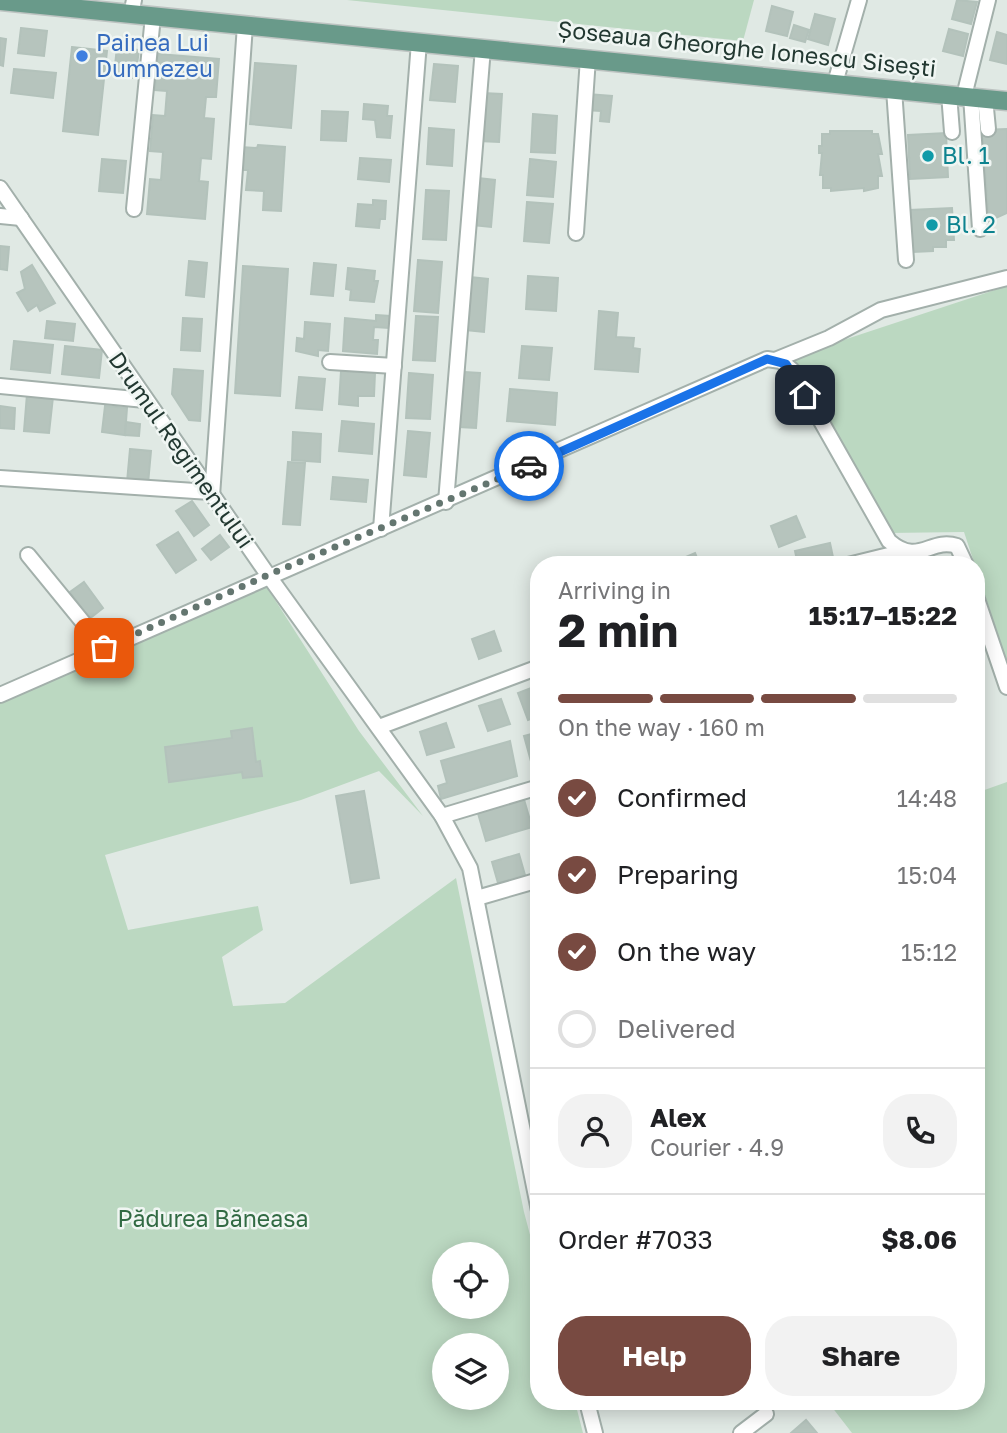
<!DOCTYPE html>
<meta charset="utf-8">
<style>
:root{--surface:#fff;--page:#f2f2f2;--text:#202124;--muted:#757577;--line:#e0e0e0;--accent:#784a41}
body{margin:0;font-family:"Golos Text",sans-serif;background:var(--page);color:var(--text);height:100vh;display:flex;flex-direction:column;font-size:26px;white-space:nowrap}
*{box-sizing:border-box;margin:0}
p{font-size:23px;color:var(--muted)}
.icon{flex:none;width:38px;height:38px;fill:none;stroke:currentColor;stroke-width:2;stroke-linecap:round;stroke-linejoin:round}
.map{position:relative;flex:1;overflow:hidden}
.drawer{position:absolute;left:530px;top:556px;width:455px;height:854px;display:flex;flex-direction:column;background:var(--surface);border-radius:28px;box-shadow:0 4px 18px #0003}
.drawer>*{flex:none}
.buttons{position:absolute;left:432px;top:1242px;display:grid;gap:14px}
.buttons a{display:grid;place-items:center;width:77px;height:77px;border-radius:50%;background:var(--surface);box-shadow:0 4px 18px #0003;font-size:35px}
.pin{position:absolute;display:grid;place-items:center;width:60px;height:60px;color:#fff;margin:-30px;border-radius:14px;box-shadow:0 4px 10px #0006}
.courier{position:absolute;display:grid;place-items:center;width:70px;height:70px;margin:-35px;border:5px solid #1a73e8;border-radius:50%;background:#fff;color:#222;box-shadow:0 2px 9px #0007}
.summary em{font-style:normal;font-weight:700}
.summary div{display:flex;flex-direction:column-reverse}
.summary{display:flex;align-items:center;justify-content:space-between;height:119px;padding:0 28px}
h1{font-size:46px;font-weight:700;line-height:52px}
.bar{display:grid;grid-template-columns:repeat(4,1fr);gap:10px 7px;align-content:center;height:84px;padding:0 28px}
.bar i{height:9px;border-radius:5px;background:var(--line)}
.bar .on{background:var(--accent)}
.bar p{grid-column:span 4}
.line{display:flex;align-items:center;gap:18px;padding:0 28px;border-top:2px solid var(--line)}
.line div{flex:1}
.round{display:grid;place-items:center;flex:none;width:74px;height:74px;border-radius:28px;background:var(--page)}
ol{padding:0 28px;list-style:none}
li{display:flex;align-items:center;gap:21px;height:77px}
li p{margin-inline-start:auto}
li .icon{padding:7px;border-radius:50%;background:var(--accent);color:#fff;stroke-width:4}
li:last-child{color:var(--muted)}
li i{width:38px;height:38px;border:4px solid var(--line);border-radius:50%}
.action{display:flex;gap:14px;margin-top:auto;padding:14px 28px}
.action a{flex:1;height:80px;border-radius:28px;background:var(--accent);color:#fff;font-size:28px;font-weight:700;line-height:80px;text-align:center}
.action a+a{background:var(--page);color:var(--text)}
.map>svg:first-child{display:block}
.green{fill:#bbd8c1;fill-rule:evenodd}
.building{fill:#b6c4bd;stroke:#b3c2bb;stroke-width:2}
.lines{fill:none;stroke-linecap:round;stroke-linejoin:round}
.minor-casing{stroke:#a3b0ab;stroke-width:18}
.major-casing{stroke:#bdc3c1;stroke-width:21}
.minor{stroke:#fff;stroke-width:14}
.major{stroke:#699a8a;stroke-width:18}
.done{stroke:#647670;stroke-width:7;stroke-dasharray:0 12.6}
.route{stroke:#1a73e8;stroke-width:9}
.shop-dot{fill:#3f7fe0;stroke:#f0f6f3;stroke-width:2.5}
.culture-dot{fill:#0f9aa8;stroke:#f0f6f3;stroke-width:2.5}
.labels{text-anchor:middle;stroke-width:5;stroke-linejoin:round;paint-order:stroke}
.shop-label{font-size:23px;fill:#366cbe;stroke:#f0f6f3;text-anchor:start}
.street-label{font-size:23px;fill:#223831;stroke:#f0f6f3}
.culture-label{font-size:23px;fill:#0d838f;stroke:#f0f6f3;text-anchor:start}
.park-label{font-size:23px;fill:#316a43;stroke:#f0f6f3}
</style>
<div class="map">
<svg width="1007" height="1433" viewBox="0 0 1007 1433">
<rect width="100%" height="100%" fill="#e0e9e4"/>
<g class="green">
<polygon points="347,0 754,0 743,41"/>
<polygon points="1007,286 1007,662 964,532 888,533 792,357"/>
<path d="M268 575V589L359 731 423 816 379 771 301 800 105 855 128 930 258 906 263 930 222 957 233 1006 285 1003 456 878 524 1212 539 1269V1402H575L583 1433H0V695ZM444 1255H497V1307H444ZM444 1346H497V1398H444Z"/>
<polygon points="1007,782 1007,1433 852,1433 828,1402 976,1402 976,793"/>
</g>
<g class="building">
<polygon points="957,0 977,2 971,24 952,19"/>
<polygon points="772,6 793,12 787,36 766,31"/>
<polygon points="815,14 835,19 828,45 808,39"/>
<polygon points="794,25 809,30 805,42 790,38"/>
<polygon points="21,28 47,31 44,56 18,53"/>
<polygon points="949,29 968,34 963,56 943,51"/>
<polygon points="997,32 1007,35 1007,64 990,60"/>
<polygon points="0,38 6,39 3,66 0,65"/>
<polygon points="72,47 107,51 98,135 63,131"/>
<polygon points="117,47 139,50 135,78 114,75"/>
<polygon points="158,54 219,59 216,97 206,97 204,118 214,119 211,159 201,158 199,181 208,182 205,219 147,214 150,179 161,180 163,152 150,151 153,115 165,116 167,91 155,90"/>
<polygon points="255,63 296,66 291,128 250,124"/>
<polygon points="434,64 458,66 455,102 430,100"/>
<polygon points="14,69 56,73 53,98 11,93"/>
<polygon points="482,93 502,94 499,142 479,141"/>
<polygon points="587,94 612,96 609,122 600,121 601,111 586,110"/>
<polygon points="364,104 388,106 387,116 392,116 390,138 377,137 375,120 363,119"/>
<polygon points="322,111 348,112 346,141 321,140"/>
<polygon points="533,114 557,116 555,153 531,152"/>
<polygon points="429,128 454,130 452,166 427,164"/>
<polygon points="1007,129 1007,213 989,221 982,130"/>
<polygon points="830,131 872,131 872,134 878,134 882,154 878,154 882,176 878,176 878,188 864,191 864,188 831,191 831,188 823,188 823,175 820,175 822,153 819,153 819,146 822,146 822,134 830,134"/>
<polygon points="946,133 948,177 910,179 908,135"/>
<polygon points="258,145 285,147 281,211 263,210 264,191 246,190 248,170 239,170 241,147 257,148"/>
<polygon points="360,158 391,160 389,182 358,179"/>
<polygon points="102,159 126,161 123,193 99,191"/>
<polygon points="530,159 556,162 553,197 527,195"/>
<polygon points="478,178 495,180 491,227 473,225"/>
<polygon points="426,190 449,191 446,240 423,239"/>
<polygon points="373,200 386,201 385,219 380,219 379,228 356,226 358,204 373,205"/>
<polygon points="527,202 553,204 549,243 524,241"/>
<polygon points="952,208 954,240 946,240 946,247 933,247 933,251 913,252 910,210"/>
<polygon points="0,246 9,247 7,270 0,269"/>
<polygon points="418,260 442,262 438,313 414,311"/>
<polygon points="189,261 207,263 204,297 186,295"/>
<polygon points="314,263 336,265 333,296 311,294"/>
<polygon points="32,265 55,303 40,311 37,305 28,311 17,293 25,289 21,272"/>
<polygon points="243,266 288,269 280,396 235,393"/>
<polygon points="348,268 375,271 374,281 378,281 374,302 350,300 351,290 346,289"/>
<polygon points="528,276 558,278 556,311 526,309"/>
<polygon points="470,277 488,279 484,332 466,330"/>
<polygon points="599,311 618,313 616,337 634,338 633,348 640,349 638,372 595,369"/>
<polygon points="376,315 390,316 389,328 374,327 373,340 378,340 377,354 343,351 345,318 376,321"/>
<polygon points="416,316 438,317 435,361 413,360"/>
<polygon points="183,318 202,319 200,351 181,350"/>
<polygon points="47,321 75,324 73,341 45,338"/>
<polygon points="305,322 330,324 328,351 318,350 318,356 296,351 297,338 304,339"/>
<polygon points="14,341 53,345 50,373 11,369"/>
<polygon points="65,346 102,350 99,378 62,374"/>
<polygon points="522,346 552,348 549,380 519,378"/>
<polygon points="174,369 203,371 200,421 189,420 172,394"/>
<polygon points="341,371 375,373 374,396 358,396 358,406 339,404"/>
<polygon points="464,372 480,373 476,428 459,427"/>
<polygon points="409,373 433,375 430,419 406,418"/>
<polygon points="299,377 325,379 322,410 296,408"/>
<polygon points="510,389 557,393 555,425 507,421"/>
<polygon points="27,394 53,397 49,433 24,431"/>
<polygon points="0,406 15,408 14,429 0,428"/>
<polygon points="105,406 127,408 125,435 102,432"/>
<polygon points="342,421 374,424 372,454 339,451"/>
<polygon points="126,422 140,424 139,436 125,435"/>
<polygon points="408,431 430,433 426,477 404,475"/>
<polygon points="293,432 321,434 320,462 292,460"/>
<polygon points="130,449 151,451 148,484 127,482"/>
<polygon points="288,462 305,463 300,525 283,524"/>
<polygon points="333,477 368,480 366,502 331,499"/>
<polygon points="192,501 209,525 194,536 176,511"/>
<polygon points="796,516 805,537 779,547 771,526"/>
<polygon points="178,532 196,560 176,573 157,545"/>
<polygon points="220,535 229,547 211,560 202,549"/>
<polygon points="830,543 834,562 798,565 795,551"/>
<polygon points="695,553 700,565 675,565 674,562"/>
<polygon points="84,582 103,608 89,619 70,592"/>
<polygon points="494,631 501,651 479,659 472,639"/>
<polygon points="539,685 539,716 528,720 518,693"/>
<polygon points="501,699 510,724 488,731 479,706"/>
<polygon points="446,723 454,747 427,755 420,732"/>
<polygon points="252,728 256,762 260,761 262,776 243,778 242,772 169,782 165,747 232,738 231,731"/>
<polygon points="539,732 539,763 532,765 524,736"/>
<polygon points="510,741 517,776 441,799 438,786 447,783 441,761"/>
<polygon points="364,791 379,878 351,883 336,796"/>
<polygon points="523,796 532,827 486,841 477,810"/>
<polygon points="519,854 525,875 498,883 492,862"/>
<polygon points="806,1420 817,1433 791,1433"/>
</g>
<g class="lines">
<g class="minor-casing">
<g id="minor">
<polyline points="131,14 134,0"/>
<polyline points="835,83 859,0"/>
<polyline points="894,89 906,260"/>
<polyline points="949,94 952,132"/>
<polyline points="964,96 988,0"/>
<polyline points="971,96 980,229"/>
<polyline points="985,98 988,129"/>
<polyline points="0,188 268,575 442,816 470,868 539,1211"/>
<polyline points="134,209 153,16"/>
<polyline points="0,216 21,218"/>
<polyline points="576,233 588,58"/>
<polyline points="775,360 829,338 881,310 1007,278"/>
<polyline points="330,362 394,366"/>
<polyline points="0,386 145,400"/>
<polyline points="0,478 210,492"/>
<polyline points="212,496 245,25"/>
<polyline points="446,502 483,48"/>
<polyline points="381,529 419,42"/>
<polyline points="28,555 104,648"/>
<polyline points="848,565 901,552"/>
<polyline points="976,596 1007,687"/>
<path d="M0 695 767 359 781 361 792 370 889 541C919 567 930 537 957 546L966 565"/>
<polyline points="379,727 539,667"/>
<polyline points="442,816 539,787"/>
<polyline points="477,898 539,880"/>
<polyline points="587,1402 595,1433"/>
<polyline points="741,1433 766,1414"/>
</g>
</g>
<g class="major-casing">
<polyline id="major" points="0,1 1007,101"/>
</g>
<use href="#minor" class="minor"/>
<use href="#major" class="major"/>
</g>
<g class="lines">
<polyline class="done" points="104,648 268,575 529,466"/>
<polyline class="route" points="529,466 767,359 786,364 805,395"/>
</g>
<circle class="shop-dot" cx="82" cy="56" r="7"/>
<g class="culture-dot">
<circle cx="928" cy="156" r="7"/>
<circle cx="932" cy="225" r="7"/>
</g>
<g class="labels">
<g class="shop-label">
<text x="96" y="51">Painea Lui<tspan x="96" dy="26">Dumnezeu</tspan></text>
</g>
<g class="street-label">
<text transform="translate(747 49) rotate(6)" y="8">Șoseaua Gheorghe Ionescu Sisești</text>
<text transform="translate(181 450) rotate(55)" y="8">Drumul Regimentului</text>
</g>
<g class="culture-label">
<text x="942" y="164">Bl. 1</text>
<text x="946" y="233">Bl. 2</text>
</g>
<g class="park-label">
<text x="213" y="1227">Pădurea Băneasa</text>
</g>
</g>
</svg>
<div class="buttons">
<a><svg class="icon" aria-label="locate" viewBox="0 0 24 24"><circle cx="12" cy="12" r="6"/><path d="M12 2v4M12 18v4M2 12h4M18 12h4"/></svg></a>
<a><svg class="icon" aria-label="layers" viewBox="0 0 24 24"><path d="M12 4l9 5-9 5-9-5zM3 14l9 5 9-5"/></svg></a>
</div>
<div class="pin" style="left:104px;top:648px;background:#ea580c"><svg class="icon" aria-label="bag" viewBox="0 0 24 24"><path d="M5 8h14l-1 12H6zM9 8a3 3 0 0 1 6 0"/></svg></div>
<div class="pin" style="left:805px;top:395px;background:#1f2937"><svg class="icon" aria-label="home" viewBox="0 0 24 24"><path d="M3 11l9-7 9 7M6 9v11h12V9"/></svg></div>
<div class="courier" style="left:529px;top:466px"><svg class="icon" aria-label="car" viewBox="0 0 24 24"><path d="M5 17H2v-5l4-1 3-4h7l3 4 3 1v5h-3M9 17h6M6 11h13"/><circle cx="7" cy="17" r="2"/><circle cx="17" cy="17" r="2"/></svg></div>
<section class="drawer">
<div class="summary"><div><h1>2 min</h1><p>Arriving in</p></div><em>15:17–15:22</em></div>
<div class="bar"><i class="on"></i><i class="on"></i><i class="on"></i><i></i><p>On the way · 160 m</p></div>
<ol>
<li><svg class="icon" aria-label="check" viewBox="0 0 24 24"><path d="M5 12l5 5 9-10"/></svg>Confirmed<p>14:48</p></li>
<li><svg class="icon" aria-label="check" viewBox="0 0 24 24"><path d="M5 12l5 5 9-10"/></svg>Preparing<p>15:04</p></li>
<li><svg class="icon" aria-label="check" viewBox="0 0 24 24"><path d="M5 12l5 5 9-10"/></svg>On the way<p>15:12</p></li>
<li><i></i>Delivered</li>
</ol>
<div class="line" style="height:126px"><a class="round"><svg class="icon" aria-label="person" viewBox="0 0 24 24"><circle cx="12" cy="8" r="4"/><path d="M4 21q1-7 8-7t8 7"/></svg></a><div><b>Alex</b><p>Courier · 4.9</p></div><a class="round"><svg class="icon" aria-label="phone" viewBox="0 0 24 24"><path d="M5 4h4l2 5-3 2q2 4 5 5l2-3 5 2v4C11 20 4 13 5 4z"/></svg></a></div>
<div class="line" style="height:91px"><div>Order #7033</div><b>$8.06</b></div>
<div class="action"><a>Help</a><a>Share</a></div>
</section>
</div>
